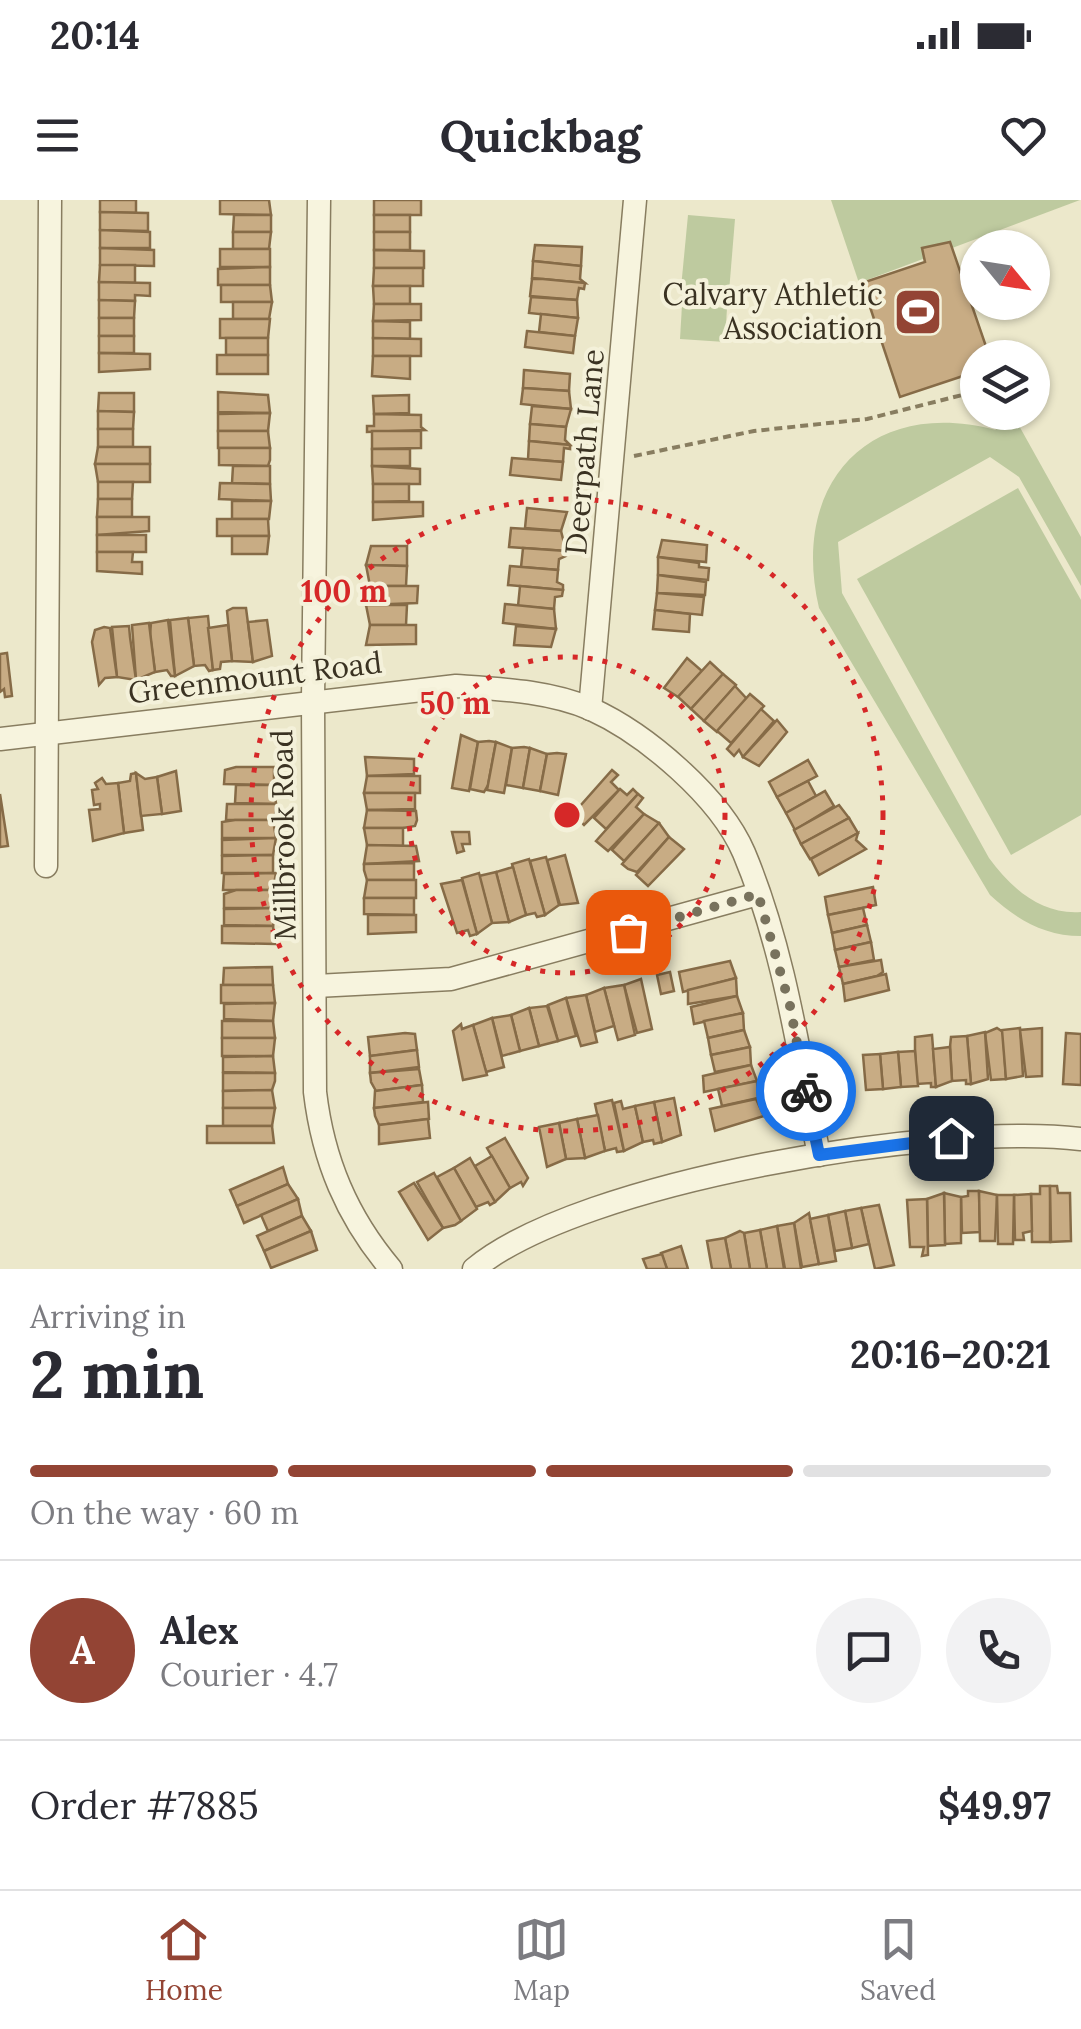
<!DOCTYPE html>
<meta charset="utf-8">
<style>
:root{--surface:#fff;--page:#f2f2f3;--text:#2b2b33;--muted:#7c7c81;--line:#e1e1e2;--accent:#934434}
body{margin:0;font-family:Lora,serif;background:var(--page);color:var(--text);height:100vh;display:flex;flex-direction:column;font-size:38px;white-space:nowrap}
*{box-sizing:border-box;margin:0}
p{font-size:32px;color:var(--muted)}
.icon{flex:none;width:55px;height:55px;fill:none;stroke:currentColor;stroke-width:2;stroke-linecap:round;stroke-linejoin:round}
.map{position:relative;height:1069px;overflow:hidden}
.panel{display:flex;flex-direction:column;background:var(--surface);flex:1}
.panel>*{flex:none}
.needle{width:65px;rotate:120deg}
.tools{position:absolute;left:960px;top:30px;display:grid;gap:20px}
.tools a{display:grid;place-items:center;width:90px;height:90px;border-radius:50%;background:var(--surface);box-shadow:0 2px 8px #0004;font-size:50px}
.pin{position:absolute;display:grid;place-items:center;width:85px;height:85px;color:#fff;margin:-42px;border-radius:20px;box-shadow:0 5px 15px #0006}
.courier{position:absolute;display:grid;place-items:center;width:100px;height:100px;margin:-50px;border:8px solid #1a73e8;border-radius:50%;background:#fff;color:#222;box-shadow:0 2px 12px #0007}
.overview em{font-style:normal;font-weight:700}
.overview div{display:flex;flex-direction:column-reverse}
.overview{display:flex;align-items:center;justify-content:space-between;height:170px;padding:0 30px}
h1{font-size:65px;font-weight:700;line-height:75px}
.bar{display:grid;grid-template-columns:repeat(4,1fr);gap:15px 10px;align-content:center;height:120px;padding:0 30px}
.bar i{height:12px;border-radius:8px;background:var(--line)}
.bar .active{background:var(--accent)}
.bar p{grid-column:span 4}
.line{display:flex;align-items:center;gap:25px;padding:0 30px;border-top:2px solid var(--line)}
.line div{flex:1}
.round{display:grid;place-items:center;flex:none;width:105px;height:105px;border-radius:52px;background:var(--page)}
.status{display:flex;justify-content:space-between;align-items:center;height:70px;padding:0 50px;background:var(--surface);direction:ltr}
.status svg{height:28px;fill:currentColor}
header{display:flex;justify-content:space-between;align-items:center;height:130px;padding:0 30px;background:var(--surface);font-size:45px;font-weight:700}
.tabs{display:flex;justify-content:space-around;align-items:center;height:140px;border-top:2px solid var(--line);background:var(--surface);font-size:28px;color:var(--muted)}
.tabs a{display:grid;justify-items:center;gap:5px}
.tabs .active{color:var(--accent)}
.map>svg:first-child{display:block}
.green{fill:#beca9f}
.building{fill:#c8ac84;stroke:#866b47;stroke-width:2.5}
.lines{fill:none;stroke-linecap:round;stroke-linejoin:round}
.minor-casing{stroke:#887d60;stroke-width:25}
.path{stroke:#887d60;stroke-width:4;stroke-dasharray:8 5;stroke-linecap:butt}
.minor{stroke:#f7f4de;stroke-width:22}
.done{stroke:#78725d;stroke-width:10;stroke-dasharray:0 18}
.route{stroke:#1a73e8;stroke-width:12}
.ring{fill:none;stroke:#d62828;stroke-width:5;stroke-dasharray:5 10}
.labels{text-anchor:middle;stroke-width:8;stroke-linejoin:round;paint-order:stroke}
.poi-label{font-size:30px;fill:#3a3222;stroke:#f4f1da;text-anchor:end}
.street-label{font-size:30px;fill:#3a3222;stroke:#f4f1da}
.centre{fill:#d62828;stroke:#f4f1da;stroke-width:5}
.ring-label{font-size:30px;text-anchor:middle;font-weight:bold;fill:#d62828;stroke:#f4f1da;stroke-width:8;stroke-linejoin:round;paint-order:stroke}
</style>
<div class="status"><b>20:14</b><svg viewBox="0 0 49 12"><path d="M0 12V9h3v3zM5 12V6h3v6zM10 12V3h3v9zM15 12V0h3v12zM26 1h20v11H26zM47 4h2v5h-2z"/></svg></div>
<header><svg class="icon" aria-label="menu" viewBox="0 0 24 24"><path d="M4 6h16M4 12h16M4 18h16"/></svg>Quickbag<svg class="icon" aria-label="heart" viewBox="0 0 24 24"><path d="M12 20l-8-8c-3-5 5-10 8-4 3-6 11-1 8 4z"/></svg></header>
<div class="map">
<svg width="1081" height="1069" viewBox="0 0 1081 1069">
<rect width="100%" height="100%" fill="#ece8cb"/>
<g class="green">
<polygon points="831,0 1080,0 859,83"/>
<polygon points="688,15 735,19 729,92 681,88"/>
<polygon points="682,105 727,108 725,142 680,139"/>
<path d="M985 213H1012L1081 337V386L1019 277 990 257 838 342 842 393 989 658C1011 688 1041 715 1081 712V736C1044 736 1016 719 990 695L819 408C790 284 869 196 996 230Z"/>
<polygon points="1018,288 1081,400 1081,615 1011,655 857,379"/>
</g>
<g class="building">
<polygon points="100,0 136,0 136,13 100,12"/>
<polygon points="220,0 269,0 271,15 220,14"/>
<rect x="374" y="0" width="47" height="15"/>
<polygon points="100,12 148,13 148,31 100,30"/>
<polygon points="234,15 271,15 271,32 233,32"/>
<rect x="374" y="15" width="36" height="17"/>
<polygon points="100,30 150,32 150,48 100,48"/>
<polygon points="233,32 271,32 269,49 233,49"/>
<rect x="374" y="32" width="36" height="18"/>
<polygon points="950,42 990,158 978,158 978,171 900,197 862,83 925,62 922,48"/>
<polygon points="535,45 582,47 581,66 533,61"/>
<polygon points="100,48 154,50 154,66 100,65"/>
<rect x="220" y="49" width="50" height="18"/>
<polygon points="374,50 424,51 424,68 374,68"/>
<polygon points="533,61 581,66 580,79 585,83 532,78"/>
<polygon points="100,65 135,65 135,83 99,82"/>
<polygon points="270,67 270,85 218,85 218,69"/>
<polygon points="374,68 423,68 423,86 373,86"/>
<polygon points="532,79 543,79 585,83 584,89 579,88 577,100 530,96"/>
<polygon points="99,82 150,83 150,96 135,95 135,101 99,100"/>
<polygon points="221,85 270,85 272,102 221,102"/>
<polygon points="373,86 410,86 410,104 374,104"/>
<polygon points="531,97 577,100 578,118 529,113"/>
<polygon points="99,100 135,101 134,118 99,118"/>
<polygon points="233,102 272,102 269,119 233,119"/>
<polygon points="374,104 421,104 421,120 373,121"/>
<polygon points="541,114 578,118 575,136 539,132"/>
<rect x="99" y="118" width="35" height="18"/>
<polygon points="220,119 270,119 268,138 220,138"/>
<polygon points="373,121 410,122 410,139 373,138"/>
<polygon points="527,131 575,136 573,153 525,147"/>
<rect x="99" y="136" width="35" height="17"/>
<rect x="226" y="138" width="42" height="17"/>
<polygon points="373,138 421,139 421,156 373,156"/>
<polygon points="99,153 150,154 150,169 99,172"/>
<rect x="217" y="155" width="51" height="19"/>
<polygon points="373,156 410,156 410,179 372,176"/>
<polygon points="524,170 570,174 569,191 523,188"/>
<polygon points="523,188 569,191 571,209 521,204"/>
<polygon points="218,192 268,195 270,213 218,212"/>
<polygon points="99,193 134,193 134,212 98,211"/>
<polygon points="409,195 409,213 374,214 373,196"/>
<polygon points="532,206 571,209 566,227 530,224"/>
<polygon points="98,211 134,212 133,229 98,229"/>
<polygon points="270,213 268,231 218,231 218,214"/>
<polygon points="374,214 421,215 421,227 425,230 367,232 367,226 374,226"/>
<polygon points="530,224 566,227 565,240 570,245 529,241"/>
<rect x="98" y="229" width="35" height="18"/>
<polygon points="218,231 268,231 270,248 218,248"/>
<polygon points="372,231 421,231 421,248 372,249"/>
<polygon points="529,241 570,245 570,249 564,248 563,262 528,259"/>
<polygon points="98,247 150,247 150,264 95,264"/>
<polygon points="219,248 270,248 270,260 268,266 219,265"/>
<rect x="372" y="249" width="38" height="17"/>
<polygon points="512,258 563,262 561,280 510,275"/>
<polygon points="95,264 150,264 150,282 98,282"/>
<polygon points="233,266 270,266 270,284 232,283"/>
<polygon points="372,266 420,269 420,284 373,284"/>
<polygon points="98,282 133,282 132,299 98,299"/>
<polygon points="220,283 270,284 271,301 219,299"/>
<polygon points="373,284 409,284 409,301 373,302"/>
<polygon points="98,299 132,299 132,317 97,317"/>
<polygon points="232,301 271,301 269,319 232,319"/>
<polygon points="373,302 423,302 423,316 373,320"/>
<polygon points="527,308 567,312 561,331 525,328"/>
<polygon points="97,317 149,317 149,331 97,335"/>
<polygon points="217,319 268,319 269,336 217,336"/>
<polygon points="511,328 561,331 566,351 509,347"/>
<rect x="97" y="335" width="49" height="17"/>
<polygon points="232,336 269,336 267,354 232,354"/>
<polygon points="662,340 707,345 706,362 658,357"/>
<polygon points="371,346 407,346 407,366 366,365"/>
<polygon points="523,348 566,351 566,356 559,359 558,370 521,367"/>
<polygon points="97,352 133,352 132,362 142,362 142,374 97,371"/>
<polygon points="658,357 699,363 699,367 709,368 708,380 658,375"/>
<polygon points="366,365 407,366 406,386 370,386"/>
<polygon points="510,366 558,370 557,382 563,385 563,390 508,385"/>
<polygon points="658,375 706,382 705,395 657,393"/>
<polygon points="370,386 418,386 417,403 366,405"/>
<polygon points="520,386 563,390 562,396 555,397 554,409 518,406"/>
<polygon points="657,393 704,397 702,415 655,410"/>
<polygon points="505,404 554,409 556,429 503,423"/>
<polygon points="366,405 407,405 406,425 370,425"/>
<polygon points="233,408 246,408 253,462 232,461 227,411"/>
<polygon points="655,410 690,414 689,432 653,429"/>
<polygon points="208,416 213,470 209,471 205,465 194,466 188,418"/>
<polygon points="188,418 194,466 175,476 170,420"/>
<polygon points="168,420 175,476 171,476 167,470 155,472 150,435 151,423"/>
<polygon points="267,420 272,456 253,462 248,422"/>
<polygon points="149,423 155,472 136,480 132,425"/>
<polygon points="228,425 232,461 221,462 220,469 213,470 208,428"/>
<polygon points="370,425 416,425 416,444 366,445"/>
<polygon points="129,426 130,437 136,480 117,477 112,427"/>
<polygon points="516,426 556,429 551,447 514,445"/>
<polygon points="104,427 110,428 117,477 105,478 99,485 92,442 95,430"/>
<polygon points="7,453 12,496 5,497 4,489 0,492 0,454"/>
<polygon points="687,458 702,471 678,497 664,488"/>
<polygon points="710,462 723,474 691,509 678,497"/>
<polygon points="723,474 736,485 704,521 691,509"/>
<polygon points="735,486 747,499 717,532 704,521"/>
<polygon points="750,494 764,506 731,543 717,531"/>
<polygon points="761,509 774,521 743,557 739,550 734,556 727,549"/>
<polygon points="777,520 787,532 759,566 743,557"/>
<polygon points="461,535 478,542 469,591 452,588"/>
<polygon points="489,541 496,542 488,585 484,592 470,589 478,542"/>
<polygon points="496,542 512,548 504,593 487,590"/>
<polygon points="524,547 530,548 523,588 506,585 512,548"/>
<polygon points="530,548 547,554 540,591 523,588"/>
<polygon points="557,553 566,554 558,595 540,591 547,554"/>
<polygon points="365,557 414,559 414,574 367,576"/>
<polygon points="808,560 817,576 777,597 769,582"/>
<polygon points="236,567 274,567 274,585 224,584 225,570"/>
<polygon points="612,570 618,575 611,582 619,590 584,625 573,614"/>
<polygon points="176,571 181,611 162,614 157,577"/>
<polygon points="136,573 143,630 124,633 118,583 130,581 131,574"/>
<polygon points="136,573 145,579 157,577 162,614 141,616"/>
<polygon points="367,576 420,576 420,593 364,593"/>
<polygon points="102,578 106,584 118,583 124,633 93,641 89,610 100,609 100,604 94,605 92,590 98,589 95,583"/>
<polygon points="808,581 816,596 786,613 777,597"/>
<polygon points="236,585 274,585 276,604 235,603"/>
<polygon points="620,589 627,595 633,589 638,594 606,629 594,618"/>
<polygon points="825,591 834,606 795,630 786,613"/>
<polygon points="364,593 415,593 415,609 367,610"/>
<polygon points="0,594 8,646 0,647"/>
<polygon points="638,594 643,598 636,607 644,614 608,651 596,641"/>
<polygon points="227,604 276,604 276,611 273,620 226,620"/>
<polygon points="839,605 849,618 801,644 794,630"/>
<polygon points="367,610 416,611 417,620 415,626 403,628 364,628"/>
<polygon points="644,614 659,623 624,661 612,650"/>
<polygon points="849,618 858,633 810,659 801,644"/>
<polygon points="235,620 273,620 276,638 222,638 222,622"/>
<polygon points="659,623 669,637 637,672 628,669 622,664"/>
<polygon points="364,628 403,628 403,646 367,645"/>
<polygon points="452,632 469,632 470,644 462,644 464,651 457,653"/>
<polygon points="858,633 856,640 866,649 819,675 811,659"/>
<polygon points="669,637 684,649 648,686 636,675"/>
<polygon points="276,638 273,655 222,655 222,640"/>
<polygon points="367,645 416,646 419,661 364,664"/>
<polygon points="273,655 273,673 222,673 222,656"/>
<polygon points="565,655 578,703 560,705 547,660"/>
<polygon points="546,657 559,705 545,715 530,661"/>
<polygon points="529,659 545,715 537,717 535,713 526,715 512,664"/>
<polygon points="414,663 414,680 367,680 364,670 364,664"/>
<polygon points="513,667 526,715 509,722 496,672"/>
<polygon points="496,672 509,722 492,723 479,676"/>
<polygon points="276,673 273,690 223,690 224,674"/>
<polygon points="479,673 492,723 477,734 462,678"/>
<polygon points="367,680 416,680 416,698 364,698"/>
<polygon points="462,680 477,734 470,736 468,730 457,733 441,684"/>
<polygon points="873,687 876,705 828,715 825,697"/>
<polygon points="236,690 273,690 276,708 224,708 224,694"/>
<polygon points="364,698 414,698 414,715 364,714"/>
<polygon points="276,708 273,726 224,725 224,709"/>
<polygon points="863,708 867,725 832,733 828,715"/>
<polygon points="368,715 416,715 416,732 368,734"/>
<polygon points="867,725 871,742 835,750 832,733"/>
<polygon points="222,726 273,726 275,744 222,743"/>
<polygon points="871,742 874,760 839,767 835,750"/>
<polygon points="881,760 883,772 877,776 843,784 839,767"/>
<polygon points="730,761 736,778 683,792 679,772"/>
<polygon points="272,767 273,785 223,785 224,768"/>
<polygon points="670,772 674,791 661,794 657,775"/>
<polygon points="886,774 889,790 845,801 843,784"/>
<polygon points="736,778 737,796 688,804 688,790"/>
<polygon points="641,779 652,829 637,833 624,785"/>
<polygon points="221,785 273,785 275,803 221,803"/>
<polygon points="624,785 635,835 618,840 604,788"/>
<polygon points="604,788 614,826 595,832 586,795"/>
<polygon points="586,795 597,842 581,846 566,798"/>
<polygon points="737,796 743,813 694,824 691,807"/>
<polygon points="566,798 576,836 558,841 548,805"/>
<polygon points="275,803 273,821 224,819 224,804"/>
<polygon points="547,806 558,841 539,846 529,808"/>
<polygon points="529,808 539,846 520,851 511,815"/>
<polygon points="743,813 744,830 708,838 704,821"/>
<polygon points="511,815 520,851 502,856 492,818"/>
<polygon points="492,818 504,867 486,872 473,825"/>
<polygon points="222,821 273,821 275,838 222,838"/>
<polygon points="461,824 462,829 473,825 487,875 463,880 453,831"/>
<polygon points="997,828 1003,832 1006,879 991,880 985,833"/>
<polygon points="1020,828 1023,876 1006,879 1002,830"/>
<polygon points="1042,828 1042,876 1026,877 1020,830"/>
<polygon points="744,830 750,847 711,855 708,838"/>
<polygon points="985,832 988,879 971,884 967,836"/>
<polygon points="405,833 415,834 417,850 370,856 368,837"/>
<polygon points="1066,833 1081,834 1081,885 1063,884"/>
<polygon points="932,835 936,887 931,887 931,883 917,884 915,851 915,837"/>
<polygon points="967,836 971,884 966,884 966,880 952,881 950,847 951,837"/>
<polygon points="222,838 275,838 273,856 222,856"/>
<polygon points="750,847 751,865 715,872 711,855"/>
<polygon points="950,847 952,881 936,887 933,849"/>
<polygon points="417,850 419,867 370,873 370,856"/>
<polygon points="915,851 918,886 901,887 898,852"/>
<polygon points="898,852 901,887 883,889 880,854"/>
<polygon points="880,854 883,889 866,890 863,855"/>
<polygon points="273,856 275,873 223,872 223,857"/>
<polygon points="751,865 757,881 704,892 703,876"/>
<polygon points="419,869 422,885 376,891 371,882 370,873"/>
<polygon points="223,873 275,873 275,881 272,890 223,891"/>
<polygon points="757,881 758,898 722,906 718,889"/>
<polygon points="422,885 423,902 374,908 375,891"/>
<polygon points="272,890 275,908 223,908 223,891"/>
<polygon points="674,898 681,935 662,942 654,902"/>
<polygon points="756,899 764,916 715,931 710,909"/>
<polygon points="612,900 624,951 617,952 616,948 605,951 595,904"/>
<polygon points="621,901 623,909 635,906 643,942 624,951 614,903"/>
<polygon points="428,902 429,919 379,925 375,916 374,908"/>
<polygon points="654,902 662,942 654,944 653,940 643,942 635,906"/>
<polygon points="223,908 275,908 272,926 223,926"/>
<polygon points="598,915 605,951 585,958 577,919"/>
<polygon points="428,919 430,938 379,944 379,925"/>
<polygon points="577,919 585,958 566,959 559,923"/>
<polygon points="559,923 566,959 547,967 539,927"/>
<polygon points="207,926 272,926 274,943 207,943"/>
<polygon points="505,938 528,978 523,986 521,982 510,988 487,948"/>
<polygon points="492,956 510,988 495,1002 475,966"/>
<polygon points="470,958 495,1002 490,1005 488,1002 476,1007 454,968"/>
<polygon points="283,967 288,984 237,1006 230,990"/>
<polygon points="454,968 477,1009 461,1021 437,977"/>
<polygon points="434,973 461,1021 455,1025 443,1028 417,982"/>
<polygon points="414,983 443,1028 428,1040 399,992"/>
<polygon points="288,984 298,999 244,1023 237,1006"/>
<polygon points="1040,986 1050,986 1050,1042 1032,1042 1031,994 1040,994"/>
<polygon points="1050,986 1057,986 1058,993 1070,993 1071,1041 1051,1042"/>
<polygon points="968,991 979,991 980,1032 962,1033 961,997 968,996"/>
<polygon points="979,991 997,995 995,1041 980,1041"/>
<polygon points="944,993 961,997 961,1043 945,1044"/>
<polygon points="944,993 945,1045 928,1046 927,999"/>
<polygon points="1031,994 1032,1031 1023,1033 1024,1040 1015,1040 1014,995"/>
<polygon points="997,995 1014,995 1013,1044 998,1044"/>
<polygon points="298,999 302,1016 268,1031 261,1015"/>
<polygon points="927,999 928,1055 922,1056 924,1047 910,1047 907,1000"/>
<polygon points="879,1005 894,1065 875,1069 861,1008"/>
<polygon points="861,1008 869,1044 852,1048 845,1011"/>
<polygon points="845,1011 852,1048 835,1051 828,1015"/>
<polygon points="809,1013 819,1064 802,1067 794,1023"/>
<polygon points="828,1015 836,1061 819,1064 810,1019"/>
<polygon points="302,1016 311,1031 264,1051 257,1036"/>
<polygon points="794,1023 801,1069 785,1069 777,1026"/>
<polygon points="777,1026 784,1069 767,1069 760,1030"/>
<polygon points="760,1030 767,1069 750,1069 744,1033"/>
<polygon points="311,1031 317,1050 271,1068 264,1051"/>
<polygon points="740,1031 744,1033 750,1069 731,1069 725,1038"/>
<polygon points="725,1038 731,1069 712,1069 707,1041"/>
<polygon points="681,1046 688,1069 667,1069 661,1053"/>
<polygon points="662,1054 667,1069 647,1069 643,1059"/>
</g>
<g class="lines">
<g class="minor-casing">
<g id="minor">
<path d="M319 0 313 500 315 892C323 960 347 1017 391 1069"/>
<polyline points="590,509 635,0"/>
<path d="M0 539 456 486C500 489 550 491 591 509 646 534 720 597 744 653 784 748 799 855 819 955"/>
<polyline points="46,666 50,0"/>
<polyline points="316,786 451,779 758,694"/>
<path d="M474 1069C581 980 942 922 1081 939"/>
</g>
</g>
<polyline class="path" points="634,256 754,231 867,219 978,191"/>
<use href="#minor" class="minor"/>
</g>
<g class="lines">
<polyline class="done" points="628,732 758,694 790,806 806,891"/>
<polyline class="route" points="806,891 819,955 951,938"/>
</g>
<g class="ring">
<circle cx="567" cy="615" r="158"/>
<circle cx="567" cy="615" r="316"/>
</g>
<defs>
<g id="stadium-square" transform="scale(2.5)"><rect x="-9" y="-9" width="18" height="18" rx="4" fill="#934434" stroke="#f4f1da"/><path d="M0-5a6.5 5 0 1 0 0 10a6.5 5 0 1 0 0-10ZM-3.5-1.8h7v3.6h-7Z" fill="#fff"/></g>
</defs>
<g fill-rule="evenodd">
<use href="#stadium-square" x="918" y="112"/>
</g>
<g class="labels">
<g class="poi-label">
<text x="883" y="105">Calvary Athletic<tspan x="883" dy="34">Association</tspan></text>
</g>
<g class="street-label">
<text transform="translate(585 252) rotate(-85)" y="10">Deerpath Lane</text>
<text transform="translate(255 478) rotate(-7)" y="10">Greenmount Road</text>
<text transform="translate(284 635) rotate(-91)" y="10">Millbrook Road</text>
</g>
</g>
<circle cx="567" cy="615" r="15" class="centre"/>
<g class="ring-label">
<text x="344" y="402">100 m</text>
<text x="455" y="514">50 m</text>
</g>
</svg>
<div class="tools">
<a><svg class="needle" viewBox="-14 -14 28 28"><path d="M0-13l5 13h-10z" fill="#e53935"/><path d="M0 13l5-13h-10z" fill="#7c7c81"/></svg></a>
<a><svg class="icon" aria-label="layers" viewBox="0 0 24 24"><path d="M12 4l9 5-9 5-9-5zM3 14l9 5 9-5"/></svg></a>
</div>
<div class="pin" style="left:628px;top:732px;background:#ea580c"><svg class="icon" aria-label="bag" viewBox="0 0 24 24"><path d="M5 8h14l-1 12H6zM9 8a3 3 0 0 1 6 0"/></svg></div>
<div class="pin" style="left:951px;top:938px;background:#1f2937"><svg class="icon" aria-label="home" viewBox="0 0 24 24"><path d="M3 11l9-7 9 7M6 9v11h12V9"/></svg></div>
<div class="courier" style="left:806px;top:891px"><svg class="icon" aria-label="bike" viewBox="0 0 24 24"><circle cx="6" cy="16" r="4"/><circle cx="18" cy="16" r="4"/><path d="M6 16l4-8h5l3 8M10 8l3 8H6M13 5h3"/></svg></div>
</div>
<section class="panel">
<div class="overview"><div><h1>2 min</h1><p>Arriving in</p></div><em>20:16–20:21</em></div>
<div class="bar"><i class="active"></i><i class="active"></i><i class="active"></i><i></i><p>On the way · 60 m</p></div>
<div class="line" style="height:180px"><b class="round" style="background:var(--accent);color:#fff">A</b><div><b>Alex</b><p>Courier · 4.7</p></div><a class="round"><svg class="icon" aria-label="chat" viewBox="0 0 24 24"><path d="M4 5h16v11H9l-5 4z"/></svg></a><a class="round"><svg class="icon" aria-label="phone" viewBox="0 0 24 24"><path d="M5 4h4l2 5-3 2q2 4 5 5l2-3 5 2v4C11 20 4 13 5 4z"/></svg></a></div>
<div class="line" style="height:130px"><div>Order #7885</div><b>$49.97</b></div>
</section>
<nav class="tabs">
<a class="active"><svg class="icon" aria-label="home" viewBox="0 0 24 24"><path d="M3 11l9-7 9 7M6 9v11h12V9"/></svg>Home</a>
<a><svg class="icon" aria-label="map" viewBox="0 0 24 24"><path d="M3 6l6-2 6 2 6-2v14l-6 2-6-2-6 2zM9 4v14M15 6v14"/></svg>Map</a>
<a><svg class="icon" aria-label="saved" viewBox="0 0 24 24"><path d="M7 4h10v16l-5-4-5 4z"/></svg>Saved</a>
</nav>
